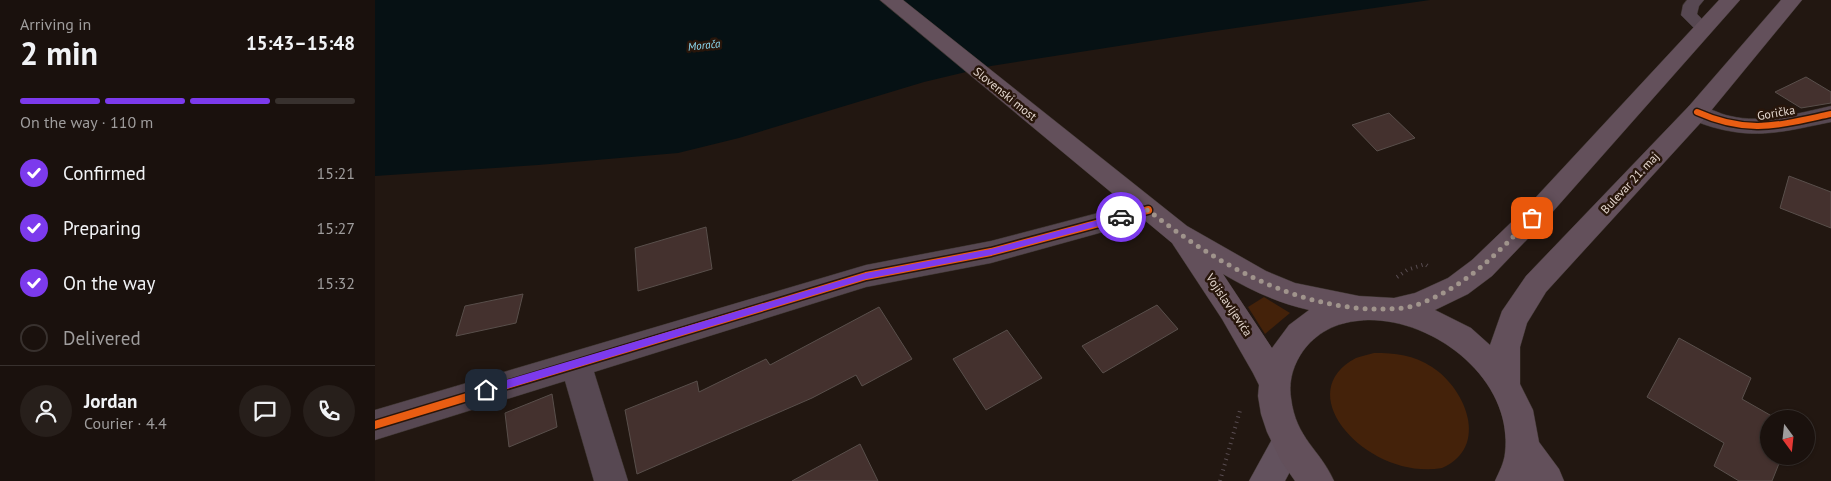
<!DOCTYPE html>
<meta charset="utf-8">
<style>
:root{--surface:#1a110d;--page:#271f1b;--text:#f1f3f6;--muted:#9f9d9d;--line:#38312e;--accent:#7c3aed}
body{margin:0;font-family:"PT Sans",sans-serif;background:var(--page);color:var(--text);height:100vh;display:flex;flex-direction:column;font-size:19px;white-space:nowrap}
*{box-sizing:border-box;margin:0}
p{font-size:16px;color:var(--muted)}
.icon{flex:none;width:28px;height:28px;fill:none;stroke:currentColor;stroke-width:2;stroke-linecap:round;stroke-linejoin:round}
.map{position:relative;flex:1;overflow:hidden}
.panel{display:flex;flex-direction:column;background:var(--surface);width:375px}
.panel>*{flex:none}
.needle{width:32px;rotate:165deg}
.controls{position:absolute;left:1385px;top:410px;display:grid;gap:10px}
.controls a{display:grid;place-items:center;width:55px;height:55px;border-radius:50%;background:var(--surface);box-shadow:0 1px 4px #0004,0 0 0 1px var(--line);font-size:25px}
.pin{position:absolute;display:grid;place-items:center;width:42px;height:42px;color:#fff;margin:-21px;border-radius:10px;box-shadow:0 2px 8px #0006}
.courier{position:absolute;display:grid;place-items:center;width:50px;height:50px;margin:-25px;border:4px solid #7c3aed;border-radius:50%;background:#fff;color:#222;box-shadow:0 1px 6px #0007}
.headline em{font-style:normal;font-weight:700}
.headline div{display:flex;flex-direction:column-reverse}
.headline{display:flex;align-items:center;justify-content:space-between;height:85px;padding:0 20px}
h1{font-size:32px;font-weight:700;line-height:38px}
.bar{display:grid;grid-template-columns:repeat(4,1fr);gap:8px 5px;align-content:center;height:60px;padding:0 20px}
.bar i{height:6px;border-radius:4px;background:var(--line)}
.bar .current{background:var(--accent)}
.bar p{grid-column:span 4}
.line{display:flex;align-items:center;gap:12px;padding:0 20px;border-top:1px solid var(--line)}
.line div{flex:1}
.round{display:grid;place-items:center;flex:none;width:52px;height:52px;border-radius:26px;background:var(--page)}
ol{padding:0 20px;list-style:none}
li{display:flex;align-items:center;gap:15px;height:55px}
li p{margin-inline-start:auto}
li .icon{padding:5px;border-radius:50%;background:var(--accent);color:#fff;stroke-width:4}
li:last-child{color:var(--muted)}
li i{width:28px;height:28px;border:2px solid var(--line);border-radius:50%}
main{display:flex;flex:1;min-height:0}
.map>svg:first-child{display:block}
.green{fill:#44220a}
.water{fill:#061114}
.building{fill:#44312e;stroke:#594f4b}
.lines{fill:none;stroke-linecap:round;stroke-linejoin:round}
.lane-casing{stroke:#3b332d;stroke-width:1}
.street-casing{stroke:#3b332d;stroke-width:1}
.secondary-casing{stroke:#3b332d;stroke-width:1}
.primary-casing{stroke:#3b332d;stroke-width:1}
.path{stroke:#594d52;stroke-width:4;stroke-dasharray:1 4.5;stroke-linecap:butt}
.lane{fill:#574852;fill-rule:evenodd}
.street{fill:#574852;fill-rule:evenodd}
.secondary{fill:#63525e;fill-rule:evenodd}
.primary{fill:#63505b;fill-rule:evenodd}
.cycleway-far1-casing{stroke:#28160b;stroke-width:9}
.cycleway-casing{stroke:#28160b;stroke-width:11}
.cycleway-far1{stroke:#e95d12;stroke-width:6}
.cycleway{stroke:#e95d12;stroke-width:8}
.route{fill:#7c3aed}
.done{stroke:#a0948c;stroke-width:5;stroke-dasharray:0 9}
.labels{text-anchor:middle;stroke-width:5;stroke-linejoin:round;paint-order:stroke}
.far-water-label{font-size:11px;font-style:italic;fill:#8edef7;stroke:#28160b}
.street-label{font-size:12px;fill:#e4d7cf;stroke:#28160b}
</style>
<main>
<section class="panel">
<div class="headline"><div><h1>2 min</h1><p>Arriving in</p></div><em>15:43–15:48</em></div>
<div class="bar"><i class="current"></i><i class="current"></i><i class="current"></i><i></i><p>On the way · 110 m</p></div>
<ol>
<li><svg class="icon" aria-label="check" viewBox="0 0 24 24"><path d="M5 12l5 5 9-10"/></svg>Confirmed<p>15:21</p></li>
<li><svg class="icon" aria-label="check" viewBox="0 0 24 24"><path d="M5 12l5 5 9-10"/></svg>Preparing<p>15:27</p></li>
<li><svg class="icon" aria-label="check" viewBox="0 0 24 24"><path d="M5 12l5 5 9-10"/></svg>On the way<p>15:32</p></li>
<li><i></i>Delivered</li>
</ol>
<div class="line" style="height:90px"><a class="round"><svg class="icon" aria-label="person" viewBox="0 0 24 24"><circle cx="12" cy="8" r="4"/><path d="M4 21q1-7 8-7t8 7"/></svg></a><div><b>Jordan</b><p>Courier · 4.4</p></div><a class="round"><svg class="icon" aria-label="chat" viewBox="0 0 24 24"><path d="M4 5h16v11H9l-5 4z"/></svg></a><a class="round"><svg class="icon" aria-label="phone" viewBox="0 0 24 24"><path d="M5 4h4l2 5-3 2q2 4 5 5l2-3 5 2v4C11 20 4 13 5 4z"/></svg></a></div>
</section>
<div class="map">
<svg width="1456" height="481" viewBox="0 0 1456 481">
<rect width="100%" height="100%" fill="#221711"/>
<g class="green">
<polygon points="889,297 915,313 890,334 873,307"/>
<path d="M999 353C1020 353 1039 355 1057 367 1091 389 1115 447 1067 468 995 481 912 394 981 358 986 356 993 355 999 353Z"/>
</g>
<polygon class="water" points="0,0 1055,0 833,32 616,66 549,82 364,138 303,153 163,165 0,176"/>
<g class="building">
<polygon points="1431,77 1456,92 1456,103 1426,108 1400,92"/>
<polygon points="1014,113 1040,138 1002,151 977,125"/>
<polygon points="1414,176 1456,192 1456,228 1405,208"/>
<polygon points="331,227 337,269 263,291 260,248"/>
<polygon points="148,294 141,323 81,336 90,306"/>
<polygon points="782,305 803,329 728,373 707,346"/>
<polygon points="504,307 537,359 487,386 481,375 437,398 262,474 250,410 322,381 324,392 391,359 395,365"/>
<polygon points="632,330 667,378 611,410 578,359"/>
<polygon points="1304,338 1376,378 1367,399 1402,419 1394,419 1394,456 1407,456 1397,481 1364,481 1339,466 1349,443 1272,397"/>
<polygon points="177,394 182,427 134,447 130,413"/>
<polygon points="485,444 503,481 417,481"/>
</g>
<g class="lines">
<g class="lane-casing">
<polygon id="lane" points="1312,0 1329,0 1324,6 1322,14 1337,29 1335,32 1323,32 1306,15 1308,5"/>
</g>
<g class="street-casing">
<g id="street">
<path d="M1322 104C1333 107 1344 114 1355 116 1388 124 1424 113 1456 106V122C1411 131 1382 140 1337 127 1327 124 1315 120 1310 112L1314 106Z"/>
<polygon points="773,200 782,203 786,210 782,217 616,263 491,287 219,372 253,481 219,481 190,381 0,440 0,410 491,265 616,241"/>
</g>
</g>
<g class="secondary-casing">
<polygon id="secondary" points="913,427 925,432 930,443 910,481 874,481 901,432"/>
</g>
<g class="primary-casing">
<path id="primary" d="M505 0H528L812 226 891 271 920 283 984 296 1019 298 1040 293 1073 278 1097 260 1148 211 1344 0H1365L1166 225 1117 276 1093 294 1060 310 1096 328 1115 345 1127 311 1151 276 1314 106 1406 0H1427L1330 118 1171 292 1152 323 1145 347V384L1158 410 1164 442 1184 469 1189 481H1120C1124 472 1129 463 1130 453 1139 380 1060 319 993 320 969 321 949 327 932 346 920 360 913 379 916 398 921 439 945 449 959 481H920L906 461 892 432 886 414 883 396 884 385 878 373 847 319 797 243ZM848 274C875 290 903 303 934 310L914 325 897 348Z"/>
</g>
<g class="path">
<polyline points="1022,277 1032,270 1050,264 1054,267"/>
<polyline points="845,481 866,407"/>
</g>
<use href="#lane" class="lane"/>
<use href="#street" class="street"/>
<use href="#secondary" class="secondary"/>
<use href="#primary" class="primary"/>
<g class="cycleway-far1-casing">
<path id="cycleway-far1" d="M1322 112C1373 135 1404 125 1456 114"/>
</g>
<g class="cycleway-casing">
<polyline id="cycleway" points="0,425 491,276 616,252 773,210"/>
</g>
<use href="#cycleway-far1" class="cycleway-far1"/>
<use href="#cycleway" class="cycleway"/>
</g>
<polygon class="route" points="746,214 750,217 749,219 616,255 491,279 111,395 106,390 111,386 491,273 616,249"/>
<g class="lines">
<path class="done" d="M746 217 773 210C836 260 912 305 995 309 1012 309 1030 310 1047 303 1094 284 1122 253 1157 218"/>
</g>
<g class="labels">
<g class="far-water-label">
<text transform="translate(329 45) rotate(-6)" y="4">Morača</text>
</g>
<g class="street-label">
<text transform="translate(630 94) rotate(39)" y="4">Slovenski most</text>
<text transform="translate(1401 113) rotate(-10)" y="4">Gorička</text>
<text transform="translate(1255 183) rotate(-47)" y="4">Bulevar 21. maj</text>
<text transform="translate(854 305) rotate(56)" y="4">Vojislavljevića</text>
</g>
</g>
</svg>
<div class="controls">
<a><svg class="needle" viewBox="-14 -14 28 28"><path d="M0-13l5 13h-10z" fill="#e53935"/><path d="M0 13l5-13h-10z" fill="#9f9d9d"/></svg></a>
</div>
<div class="pin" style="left:1157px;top:218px;background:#ea580c"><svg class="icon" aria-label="bag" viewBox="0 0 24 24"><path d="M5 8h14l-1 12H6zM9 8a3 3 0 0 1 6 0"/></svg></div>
<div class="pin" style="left:111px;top:390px;background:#1f2937"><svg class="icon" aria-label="home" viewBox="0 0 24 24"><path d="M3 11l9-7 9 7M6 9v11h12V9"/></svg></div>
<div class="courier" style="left:746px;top:217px"><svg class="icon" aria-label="car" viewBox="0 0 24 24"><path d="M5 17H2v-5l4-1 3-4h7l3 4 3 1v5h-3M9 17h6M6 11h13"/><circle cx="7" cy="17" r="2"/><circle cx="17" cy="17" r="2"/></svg></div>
</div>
</main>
